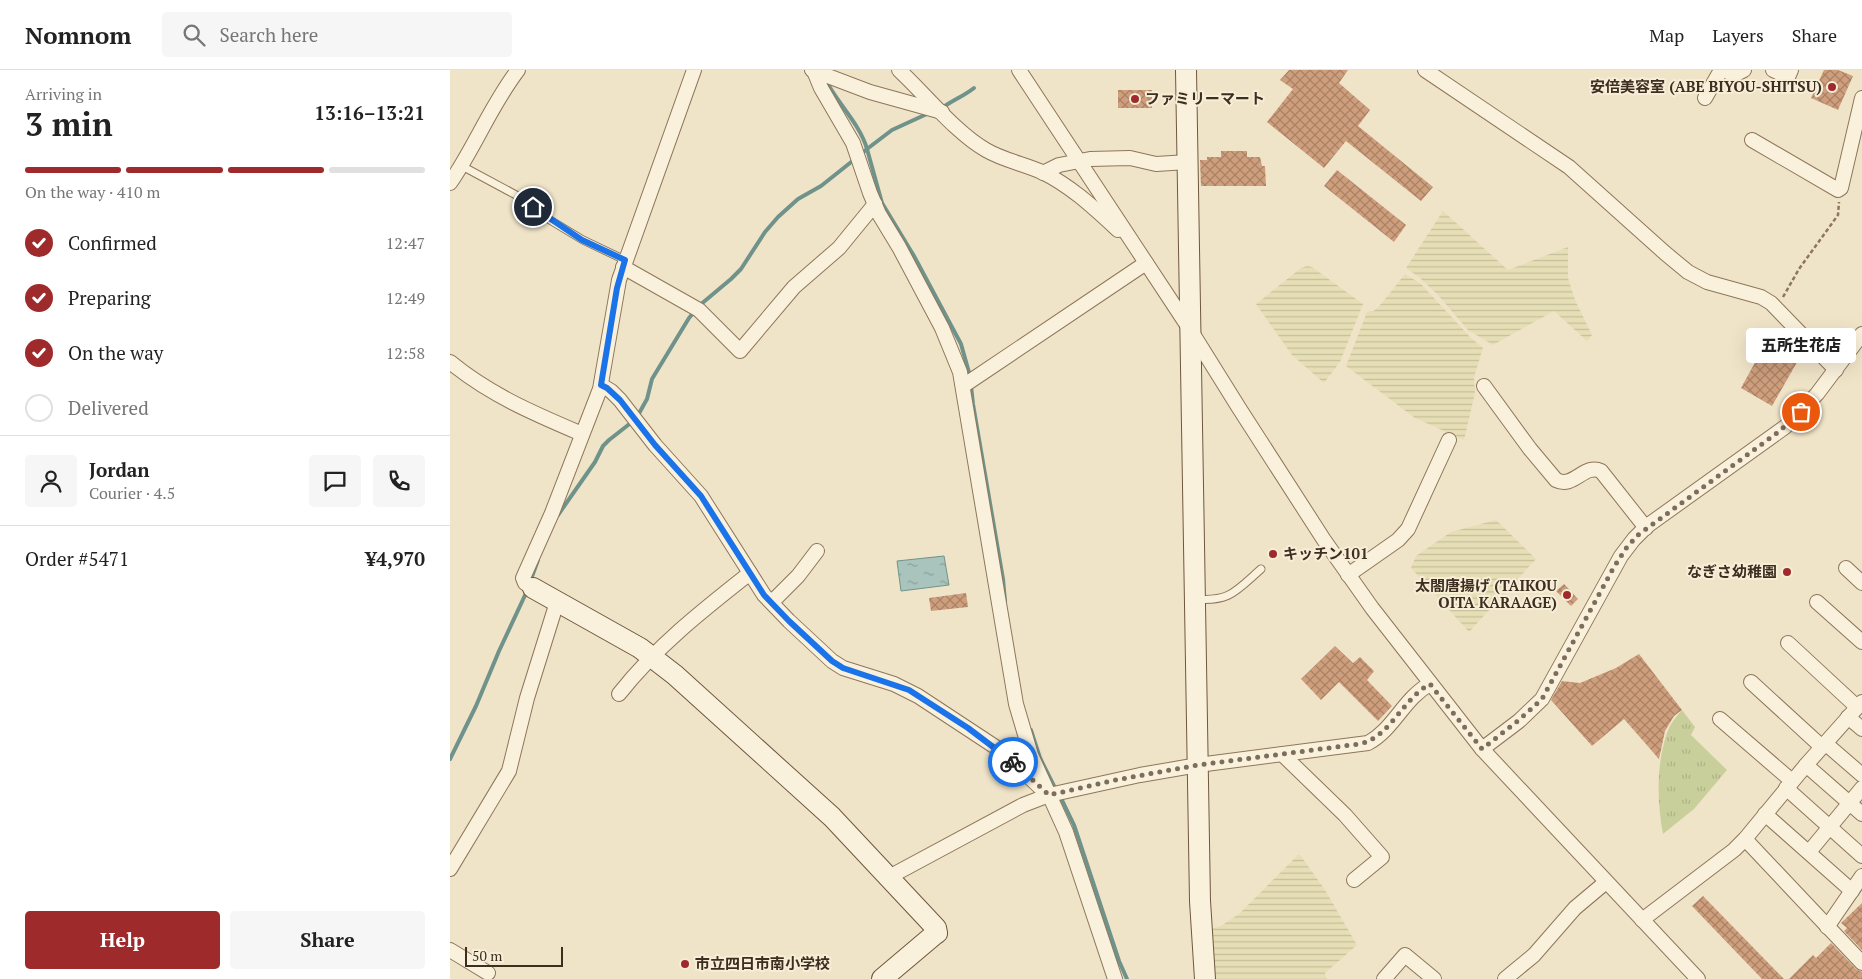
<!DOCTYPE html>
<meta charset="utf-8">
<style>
:root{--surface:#fff;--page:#f6f6f6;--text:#222;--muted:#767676;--line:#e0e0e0;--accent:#9e2a2b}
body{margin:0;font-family:"PT Serif","Noto Sans JP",serif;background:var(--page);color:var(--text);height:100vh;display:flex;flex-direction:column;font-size:19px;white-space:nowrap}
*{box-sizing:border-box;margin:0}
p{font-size:16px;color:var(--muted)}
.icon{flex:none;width:28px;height:28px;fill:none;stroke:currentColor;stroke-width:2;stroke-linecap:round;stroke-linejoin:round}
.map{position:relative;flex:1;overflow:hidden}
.sheet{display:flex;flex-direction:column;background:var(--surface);width:450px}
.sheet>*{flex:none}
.scale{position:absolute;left:15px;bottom:12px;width:98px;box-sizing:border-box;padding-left:5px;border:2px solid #3d2e20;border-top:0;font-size:14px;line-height:18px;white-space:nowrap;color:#3d2e20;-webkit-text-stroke:4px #f7eed8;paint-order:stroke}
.pin{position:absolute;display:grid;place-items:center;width:42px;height:42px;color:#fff;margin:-21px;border:2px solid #fff;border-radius:50%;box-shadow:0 1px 5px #0007}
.courier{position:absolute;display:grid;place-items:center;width:50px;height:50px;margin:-25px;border:4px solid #1a73e8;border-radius:50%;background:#fff;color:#222;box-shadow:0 1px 6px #0007}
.bubble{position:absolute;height:35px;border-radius:5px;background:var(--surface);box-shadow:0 5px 20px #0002;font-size:16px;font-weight:800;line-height:35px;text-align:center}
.headline em{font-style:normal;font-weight:800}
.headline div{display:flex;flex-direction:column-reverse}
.headline{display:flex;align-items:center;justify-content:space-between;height:85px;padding:0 25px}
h1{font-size:32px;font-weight:800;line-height:38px}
.bar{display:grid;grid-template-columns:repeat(4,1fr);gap:8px 5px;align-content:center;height:60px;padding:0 25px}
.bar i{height:6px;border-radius:4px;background:var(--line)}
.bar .selected{background:var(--accent)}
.bar p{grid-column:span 4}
.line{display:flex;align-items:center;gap:12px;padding:0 25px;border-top:1px solid var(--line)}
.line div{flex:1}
.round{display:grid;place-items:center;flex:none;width:52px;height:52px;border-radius:5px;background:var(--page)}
ol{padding:0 25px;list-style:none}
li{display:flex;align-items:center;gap:15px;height:55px}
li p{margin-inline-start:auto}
li .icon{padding:5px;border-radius:50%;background:var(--accent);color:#fff;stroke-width:4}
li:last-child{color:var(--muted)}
li i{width:28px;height:28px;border:2px solid var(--line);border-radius:50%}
.primary-button{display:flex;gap:10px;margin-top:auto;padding:10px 25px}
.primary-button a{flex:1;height:58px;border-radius:5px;background:var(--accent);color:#fff;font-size:20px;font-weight:800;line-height:58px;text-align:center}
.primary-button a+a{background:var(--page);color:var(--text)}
header{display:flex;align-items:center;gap:30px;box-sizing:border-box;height:70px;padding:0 25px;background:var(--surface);border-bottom:1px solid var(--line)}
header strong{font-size:24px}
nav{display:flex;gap:28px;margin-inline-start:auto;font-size:18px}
.search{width:350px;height:45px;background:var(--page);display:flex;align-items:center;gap:12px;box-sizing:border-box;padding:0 18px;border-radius:5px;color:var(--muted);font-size:19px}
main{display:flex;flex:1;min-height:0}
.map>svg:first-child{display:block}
.farmland{fill:url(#farmland-rules)}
.grass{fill:url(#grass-tufts)}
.water{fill:url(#water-ripples);stroke:#6f938a}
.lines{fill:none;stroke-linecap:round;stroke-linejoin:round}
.stream{stroke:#6f938a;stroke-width:4}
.building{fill:url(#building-cross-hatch)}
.lane-casing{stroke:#8d765c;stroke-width:9}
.street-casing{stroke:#8d765c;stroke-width:16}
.secondary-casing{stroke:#6f573f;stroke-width:22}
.path{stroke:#8d765c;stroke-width:2.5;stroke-dasharray:4 2.5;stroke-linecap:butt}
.lane{stroke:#faf1dc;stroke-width:7}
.street{stroke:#faf1dc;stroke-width:14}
.secondary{stroke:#faf1dc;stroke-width:20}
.done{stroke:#7c6e5b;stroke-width:5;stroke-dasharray:0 9}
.route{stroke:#1a73e8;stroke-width:6}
.poi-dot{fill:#9e2a2b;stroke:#f7eed8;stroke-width:2}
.labels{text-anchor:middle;stroke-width:4;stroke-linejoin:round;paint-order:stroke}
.poi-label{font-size:15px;font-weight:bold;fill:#3d2e20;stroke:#f7eed8;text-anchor:end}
</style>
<header>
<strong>Nomnom</strong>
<div class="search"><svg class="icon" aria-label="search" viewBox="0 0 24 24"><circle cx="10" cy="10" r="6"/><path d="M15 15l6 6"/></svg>Search here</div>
<nav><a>Map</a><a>Layers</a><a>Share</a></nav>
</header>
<main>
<section class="sheet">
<div class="headline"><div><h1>3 min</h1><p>Arriving in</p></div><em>13:16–13:21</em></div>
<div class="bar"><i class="selected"></i><i class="selected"></i><i class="selected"></i><i></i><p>On the way · 410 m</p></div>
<ol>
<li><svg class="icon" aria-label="check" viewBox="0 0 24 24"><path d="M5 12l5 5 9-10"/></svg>Confirmed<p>12:47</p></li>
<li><svg class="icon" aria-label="check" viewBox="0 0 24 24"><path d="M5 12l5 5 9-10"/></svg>Preparing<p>12:49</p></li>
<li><svg class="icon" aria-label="check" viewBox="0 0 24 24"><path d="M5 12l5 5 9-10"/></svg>On the way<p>12:58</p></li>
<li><i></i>Delivered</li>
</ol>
<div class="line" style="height:90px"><a class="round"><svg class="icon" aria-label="person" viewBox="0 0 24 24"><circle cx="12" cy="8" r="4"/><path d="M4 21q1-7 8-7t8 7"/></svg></a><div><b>Jordan</b><p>Courier · 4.5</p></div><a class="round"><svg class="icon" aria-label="chat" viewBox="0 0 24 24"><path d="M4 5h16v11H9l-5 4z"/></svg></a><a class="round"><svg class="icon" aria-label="phone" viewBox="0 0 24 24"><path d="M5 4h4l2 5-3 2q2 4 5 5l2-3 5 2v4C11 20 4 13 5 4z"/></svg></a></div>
<div class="line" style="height:65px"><div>Order #5471</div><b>¥4,970</b></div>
<div class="primary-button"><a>Help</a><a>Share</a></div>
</section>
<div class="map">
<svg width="1412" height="909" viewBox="0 0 1412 909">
<defs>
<pattern id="farmland-rules" width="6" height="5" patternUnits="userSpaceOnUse" patternTransform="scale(1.25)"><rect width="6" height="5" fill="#e6deb5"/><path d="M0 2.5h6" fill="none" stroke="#c6bf9b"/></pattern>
<pattern id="grass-tufts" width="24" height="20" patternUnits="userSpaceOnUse" patternTransform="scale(1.25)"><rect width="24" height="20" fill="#c9cf9b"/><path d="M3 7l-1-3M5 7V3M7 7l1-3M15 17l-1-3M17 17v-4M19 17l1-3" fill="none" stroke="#aeb285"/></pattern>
<pattern id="water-ripples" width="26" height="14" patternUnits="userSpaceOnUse" patternTransform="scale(1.25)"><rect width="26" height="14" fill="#a9c4bc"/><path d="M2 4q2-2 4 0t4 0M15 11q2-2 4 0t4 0" fill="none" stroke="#8ba098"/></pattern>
<pattern id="building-cross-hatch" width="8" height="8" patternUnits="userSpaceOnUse" patternTransform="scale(1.25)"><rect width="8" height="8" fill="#cf9f7d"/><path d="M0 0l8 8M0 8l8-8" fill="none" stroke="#a98266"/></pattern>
</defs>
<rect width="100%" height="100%" fill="#f0e4c8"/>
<g class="farmland">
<polygon points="993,141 1058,200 1118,177 1118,208 1125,230 1142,265 1137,271 1104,241 1043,275 1018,260 988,225 970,208 956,198"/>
<polygon points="857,196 862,197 913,234 890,292 874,313 842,285 806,234 851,198"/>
<polygon points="955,204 971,214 1020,267 1033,278 1024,307 1025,323 1014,370 965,348 896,296 917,242 924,241 932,233"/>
<polygon points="1046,450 1086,489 1019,562 961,498 966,486 1001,462"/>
<polygon points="848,785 851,786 875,820 907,875 875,903 877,909 763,909 757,860 771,856 790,843"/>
</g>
<path class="grass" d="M1232 640 1245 657 1241 665 1277 700 1244 739 1213 764C1207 732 1206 695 1217 663 1220 654 1226 647 1232 640Z"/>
<polygon class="water" points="494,486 499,515 451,521 447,491"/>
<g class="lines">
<g class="stream">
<path d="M375 9C387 33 410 54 417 79L411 84"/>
<path d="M492 38C503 30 514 26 524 18"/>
<polyline points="479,43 442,60 417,79 432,133 464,186 511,274 520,306"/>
<polyline points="521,316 523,334 553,509 555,531"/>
<polyline points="187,347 197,329 202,309 239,248 250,235 281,209 291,199 315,162 328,147 348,129 371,116 405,89"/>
<polyline points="108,445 145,392 153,376 159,370 182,352"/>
<polyline points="80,512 88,490"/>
<polyline points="581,660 590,688 606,720"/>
<polyline points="0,689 26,636 49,581 77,521"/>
<polyline points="610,726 624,755 669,891 677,909"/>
</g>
</g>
<g class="building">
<polygon points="839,0 898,0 889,13 920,40 908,56 983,117 971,131 896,71 874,98 817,52 843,19 830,10"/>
<polygon points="1374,0 1388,0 1403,6 1388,40 1361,28"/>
<rect x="668" y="20" width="34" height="18"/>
<polygon points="771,81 797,81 797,87 810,87 812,96 815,96 816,116 751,116 750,90 757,90 757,87 771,87"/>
<polygon points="887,100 956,155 944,172 874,116"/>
<polygon points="1318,269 1350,287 1322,336 1291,318"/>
<polygon points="1114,514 1128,529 1121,536 1106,521"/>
<polygon points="516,523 518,537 481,541 479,528"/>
<polygon points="885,576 903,593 910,587 924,601 917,610 942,636 928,651 889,612 871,630 851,609"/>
<polygon points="1189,584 1232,640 1224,646 1215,661 1209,689 1174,649 1142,676 1101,630 1112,611 1130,613 1166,598"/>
<polygon points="1253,826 1334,909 1312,909 1242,836"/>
<polygon points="1412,833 1412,880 1394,861 1397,858 1391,853"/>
<polygon points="1381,873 1406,899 1412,902 1412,909 1339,909 1363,885 1366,888"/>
</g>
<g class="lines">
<g class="lane-casing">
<g id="lane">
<polyline points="12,96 66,125 100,150 133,170 175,190"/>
<path d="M745 529C780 532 786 521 811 499"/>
</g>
</g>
<g class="street-casing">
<g id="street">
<polyline points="362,0 420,22 492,42"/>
<path d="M449 0C475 24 506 63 536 80 553 90 574 94 592 102 621 116 644 138 668 160"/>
<polyline points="569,0 741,261 789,338 874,470 922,538 1032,679 1248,909"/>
<polyline points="975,0 1119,97 1215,183 1238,202 1257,212 1311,227 1321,233 1386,300"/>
<polyline points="1274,0 1284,5 1294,0"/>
<polyline points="1323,0 1338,7 1341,0"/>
<polyline points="364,1 371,18 403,73 420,123 429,144 449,177 492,258 510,302 566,634 581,685 616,762 665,909"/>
<polyline points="1255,28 1271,0"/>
<polyline points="1302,70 1388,120 1391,118 1412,28"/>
<polyline points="593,103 609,95 640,89 680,88 706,94 738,92"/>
<path d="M0 113C25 77 41 35 68 0"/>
<polyline points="173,197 249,240 290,281 344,217 389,178 425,134"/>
<path d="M0 292C40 325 85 344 132 364"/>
<polyline points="151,315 161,321 170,330 205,375 251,426 314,525 339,551 382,591 393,598 444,614 468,626 550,680 593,720"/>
<polyline points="513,316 696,193"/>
<path d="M1034 316 1080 379 1106 410C1124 419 1134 393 1151 401L1196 458"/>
<polyline points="1396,498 1412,513"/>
<polyline points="898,505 948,470 958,459 999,370"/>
<polyline points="83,518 75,513 73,508 102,443 150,319 169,210 244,0"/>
<polyline points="322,532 348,506 367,481"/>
<polyline points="1367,532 1412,572"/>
<polyline points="1338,573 1407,637"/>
<polyline points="1301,612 1372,677"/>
<path d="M169 624C207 576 253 540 300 503"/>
<polyline points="1398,647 1412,659"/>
<polyline points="1270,649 1342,711"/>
<polyline points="1375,673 1412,705"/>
<polyline points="1032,679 1069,651 1092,629 1171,486 1184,469 1197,456 1335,357 1367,324 1412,264"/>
<polyline points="832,684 895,745 932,787 904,810"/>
<polyline points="1356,695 1412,744"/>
<polyline points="1336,718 1412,786"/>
<polyline points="1315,744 1402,821"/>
<polyline points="1295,769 1412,893"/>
<polyline points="1359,782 1412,718"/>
<polyline points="0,799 59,701 77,628 107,532"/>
<path d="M439 807 573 735 599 725 690 705 748 695 918 673C944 659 954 628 980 614"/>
<polyline points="1192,850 1284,780 1295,769 1356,695 1412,632"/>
<polyline points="1377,857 1412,806"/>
<polyline points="0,880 38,903"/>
<polyline points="934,909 955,885 984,909"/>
<polyline points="1055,909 1084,885 1125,838 1156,812"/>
</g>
</g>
<g class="secondary-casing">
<g id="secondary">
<polyline points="736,0 750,831 755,909"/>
<polyline points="83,518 190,578 225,605 382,747 486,858 487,863 484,865 432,909"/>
</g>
</g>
<polyline class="path" points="1333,227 1349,199 1388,145 1389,132"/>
<use href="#lane" class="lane"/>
<use href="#street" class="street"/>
<use href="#secondary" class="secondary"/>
</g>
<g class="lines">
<path class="done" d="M563 692 599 725 666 710 748 695 909 674C940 668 952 629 980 614L1032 679 1069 650 1092 629 1164 497 1177 477 1188 465 1327 363 1351 342"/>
<polyline class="route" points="83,137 132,170 175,190 167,218 151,315 157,318 170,330 205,375 251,426 314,525 339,551 382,591 393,598 459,620 518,658 563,692"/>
</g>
<g class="poi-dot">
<circle cx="1382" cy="17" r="5"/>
<circle cx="685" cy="29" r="5"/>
<circle cx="823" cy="484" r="5"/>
<circle cx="1337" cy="502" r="5"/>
<circle cx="1117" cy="525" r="5"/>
<circle cx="235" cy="894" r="5"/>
</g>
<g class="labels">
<g class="poi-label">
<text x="1372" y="22">安倍美容室 (ABE BIYOU-SHITSU)</text>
<text x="695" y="34" text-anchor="start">ファミリーマート</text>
<text x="833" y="489" text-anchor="start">キッチン101</text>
<text x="1327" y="507">なぎさ幼稚園</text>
<text x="1107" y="521">太閤唐揚げ (TAIKOU<tspan x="1107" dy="17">OITA KARAAGE)</tspan></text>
<text x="245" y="899" text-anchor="start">市立四日市南小学校</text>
</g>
</g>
</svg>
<div class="scale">50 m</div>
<div class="pin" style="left:1351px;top:342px;background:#ea580c"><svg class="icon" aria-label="bag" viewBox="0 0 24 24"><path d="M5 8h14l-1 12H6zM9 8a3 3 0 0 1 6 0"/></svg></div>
<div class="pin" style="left:83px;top:137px;background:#1f2937"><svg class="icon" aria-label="home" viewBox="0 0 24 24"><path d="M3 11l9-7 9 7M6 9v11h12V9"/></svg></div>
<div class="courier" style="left:563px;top:692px"><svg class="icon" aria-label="bike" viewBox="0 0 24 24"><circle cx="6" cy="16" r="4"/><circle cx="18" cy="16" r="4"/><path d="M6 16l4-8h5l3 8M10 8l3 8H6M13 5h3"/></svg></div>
<div class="bubble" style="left:1296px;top:258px;width:110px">五所生花店</div>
</div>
</main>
